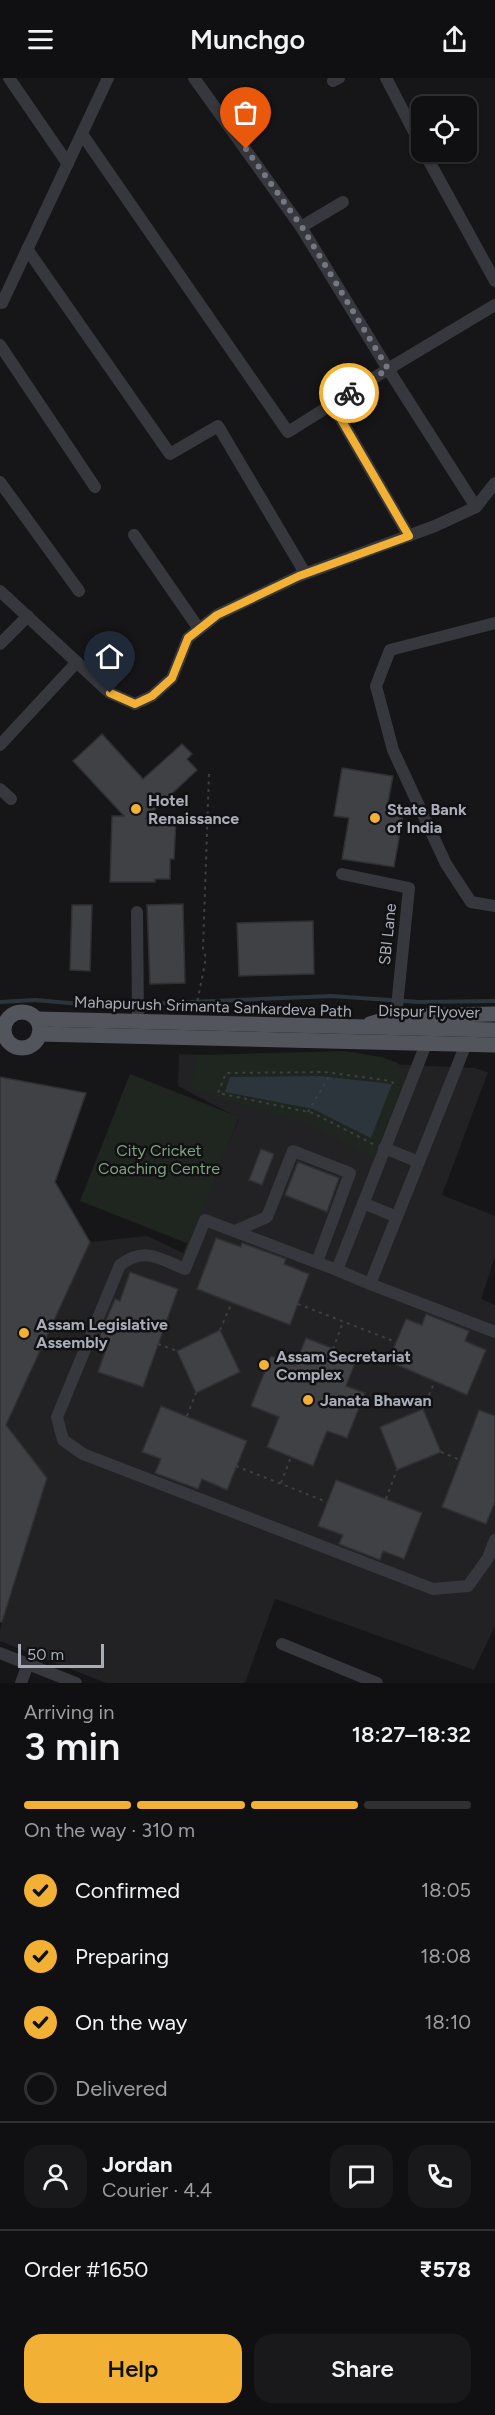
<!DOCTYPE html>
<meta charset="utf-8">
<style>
:root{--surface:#101012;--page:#19191b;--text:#f1f3f6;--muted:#9c9d9f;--line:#303032;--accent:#f2b134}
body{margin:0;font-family:Figtree,sans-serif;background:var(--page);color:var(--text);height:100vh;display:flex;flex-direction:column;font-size:22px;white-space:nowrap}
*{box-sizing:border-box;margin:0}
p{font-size:20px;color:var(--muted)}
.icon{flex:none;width:33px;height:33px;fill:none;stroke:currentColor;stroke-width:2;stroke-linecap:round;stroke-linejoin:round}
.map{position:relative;height:1605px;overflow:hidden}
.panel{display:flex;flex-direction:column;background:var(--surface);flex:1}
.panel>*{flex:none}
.fabs{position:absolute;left:411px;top:18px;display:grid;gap:12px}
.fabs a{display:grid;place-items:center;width:66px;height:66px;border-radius:12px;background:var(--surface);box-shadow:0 2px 4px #0004,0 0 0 2px var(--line);font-size:30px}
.scale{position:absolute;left:18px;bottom:15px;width:86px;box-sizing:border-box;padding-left:6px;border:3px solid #a8adb8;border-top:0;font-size:16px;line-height:21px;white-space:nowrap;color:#a8adb8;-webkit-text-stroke:4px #111113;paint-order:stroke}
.pin{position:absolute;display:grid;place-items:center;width:51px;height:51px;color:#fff;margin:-62px -26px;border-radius:50% 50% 50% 0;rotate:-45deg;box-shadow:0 0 6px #0007}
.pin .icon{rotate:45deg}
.courier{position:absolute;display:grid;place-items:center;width:60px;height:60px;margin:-30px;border:4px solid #f2b134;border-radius:50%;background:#fff;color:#222;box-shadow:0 2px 8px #0007}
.summary em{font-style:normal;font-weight:600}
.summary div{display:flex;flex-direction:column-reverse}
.summary{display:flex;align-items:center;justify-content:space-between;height:102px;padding:0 24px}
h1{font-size:39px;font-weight:600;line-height:45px}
.bar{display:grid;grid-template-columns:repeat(4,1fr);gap:9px 6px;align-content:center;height:72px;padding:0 24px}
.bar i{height:8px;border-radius:4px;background:var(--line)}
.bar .selected{background:var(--accent)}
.bar p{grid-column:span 4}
.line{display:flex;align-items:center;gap:15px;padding:0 24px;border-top:2px solid var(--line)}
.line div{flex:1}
.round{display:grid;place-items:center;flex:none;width:63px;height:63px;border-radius:18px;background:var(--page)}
ol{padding:0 24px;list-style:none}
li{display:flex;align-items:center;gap:18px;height:66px}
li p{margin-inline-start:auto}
li .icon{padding:6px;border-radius:50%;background:var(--accent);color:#111;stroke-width:4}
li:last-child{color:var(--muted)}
li i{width:33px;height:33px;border:3px solid var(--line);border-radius:50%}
.cta{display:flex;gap:12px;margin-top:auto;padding:12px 24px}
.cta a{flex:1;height:69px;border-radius:18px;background:var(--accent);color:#111;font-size:24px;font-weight:600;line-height:69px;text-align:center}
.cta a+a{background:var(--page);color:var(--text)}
header{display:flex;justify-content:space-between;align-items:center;height:78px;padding:0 24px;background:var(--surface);font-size:27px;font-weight:600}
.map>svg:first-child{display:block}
.built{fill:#222225}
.green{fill:#1e261f}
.water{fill:#2c353c}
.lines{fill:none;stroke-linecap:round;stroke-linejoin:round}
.stream{stroke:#2c353c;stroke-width:4}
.building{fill:#404145;stroke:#303034;stroke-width:1.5}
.path{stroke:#3d3f44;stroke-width:2;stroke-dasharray:3 4.5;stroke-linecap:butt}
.minor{stroke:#37383d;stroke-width:12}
.major{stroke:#53555c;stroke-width:15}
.done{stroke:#757880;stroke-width:6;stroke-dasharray:0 10.8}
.route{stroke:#f2b134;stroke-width:8}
.poi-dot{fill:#f2b134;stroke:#111113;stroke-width:2}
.labels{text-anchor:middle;stroke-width:5;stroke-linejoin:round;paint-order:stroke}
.poi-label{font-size:16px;font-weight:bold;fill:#a8adb8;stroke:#111113;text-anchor:start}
.street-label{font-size:16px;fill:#a8adb8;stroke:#111113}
.park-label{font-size:16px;fill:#7fa381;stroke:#111113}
</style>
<header><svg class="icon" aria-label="menu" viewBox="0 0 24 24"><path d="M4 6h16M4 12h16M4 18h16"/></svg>Munchgo<svg class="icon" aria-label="share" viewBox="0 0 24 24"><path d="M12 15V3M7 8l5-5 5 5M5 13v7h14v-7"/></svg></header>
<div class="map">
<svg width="495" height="1605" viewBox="0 0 495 1605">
<rect width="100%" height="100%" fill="#161618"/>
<polygon class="built" points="179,976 475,990 488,994 442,1117 495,1138 495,1179 481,1221 495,1227 495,1548 474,1592 275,1521 245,1605 106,1605 0,1563 0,1552 47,1400 6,1347 90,1164 147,1158 183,1175 239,1040 178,1008"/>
<g class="green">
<polygon points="344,973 381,979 398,985 401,1008 374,1081 310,1047 190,1010 197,977"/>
<polygon points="130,996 239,1039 189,1166 80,1123"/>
</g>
<polygon class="water" points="320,998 392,1006 371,1060 313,1031 225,1014 230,999"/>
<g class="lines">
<polyline class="stream" points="0,924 35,922 81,926 164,925 331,918 419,924 495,923"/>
</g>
<g class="building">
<polygon points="102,656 143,701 182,666 192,676 187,681 197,692 146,740 176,740 174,781 170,781 170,801 155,801 155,804 110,804 112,738 124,738 73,683"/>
<polygon points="342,690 393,698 386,735 403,737 394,789 342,781 349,740 334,738"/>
<polygon points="183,826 185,905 150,906 147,827"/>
<polygon points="72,827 92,827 90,893 70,892"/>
<polygon points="313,843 314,896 239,898 237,845"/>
<polygon points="0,999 86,1015 55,1104 90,1164 6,1347 47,1400 2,1544 0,1544"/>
<polygon points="261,1071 274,1076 262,1107 249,1102"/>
<polygon points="298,1084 339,1100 327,1134 285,1117"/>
<polygon points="216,1160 241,1169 242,1165 286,1181 284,1186 309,1196 290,1247 197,1211"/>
<polygon points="130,1194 178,1211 143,1309 98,1294 107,1268 97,1264 115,1221 120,1223"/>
<polygon points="426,1236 469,1253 465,1263 486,1272 467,1317 388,1283 406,1241 422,1247"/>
<polygon points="220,1252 240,1294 196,1315 177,1273"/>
<polygon points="306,1260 357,1280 346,1308 365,1315 347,1360 327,1353 313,1388 267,1369 279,1339 251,1328 271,1278 295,1287"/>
<polygon points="161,1328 247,1363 227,1412 202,1401 198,1411 155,1395 161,1381 142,1374"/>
<polygon points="423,1331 441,1374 397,1392 380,1349"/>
<polygon points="479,1332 495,1338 495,1424 486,1446 442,1429"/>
<polygon points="336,1402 422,1435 404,1481 383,1473 380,1482 339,1466 343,1457 318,1448"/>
</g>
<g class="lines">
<g class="path">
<polyline points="196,930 206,880 203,870 209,696"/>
<polyline points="308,1034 331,995"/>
<polyline points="373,1066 313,1035 218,1015 226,995 325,994 391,1003 397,1009"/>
<polyline points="298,1226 396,1264"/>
<polyline points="220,1252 232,1224"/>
<polyline points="158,1266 177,1273"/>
<polyline points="333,1271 343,1244"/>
<polyline points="423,1331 435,1303"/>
<polyline points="187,1338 196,1315"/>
<polyline points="441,1374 460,1382"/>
<polyline points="236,1388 327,1424"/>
<polyline points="281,1405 291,1379"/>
<polyline points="386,1421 397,1392"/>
</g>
<g class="minor">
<polyline points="9,0 68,86"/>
<polyline points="194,0 301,149 388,291 495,227"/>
<polyline points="386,0 422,69"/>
<polyline points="333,3 339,0"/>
<polyline points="82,56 288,354 388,291 476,429"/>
<polyline points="424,74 495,203"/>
<polyline points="301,149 343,124"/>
<polyline points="27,171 170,376 218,348 305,495"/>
<polyline points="0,223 2,225 108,0"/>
<polyline points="0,267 95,409"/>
<polyline points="332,326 409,458"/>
<polyline points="0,404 79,513"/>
<polyline points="134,457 199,551"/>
<polyline points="0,513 110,615 135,626 152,618 172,600 188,560 217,537 299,498 435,448 476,429 495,405"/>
<polyline points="495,545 390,572 376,608 393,672 446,786 471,824 495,828"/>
<polyline points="0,566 28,538"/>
<polyline points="0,667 77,584"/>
<polyline points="0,711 11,721"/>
<polyline points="342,796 409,810 396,938"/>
<polyline points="137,834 138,943"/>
<polyline points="426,966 337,1192 370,1206 466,966"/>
<polyline points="384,1070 419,1084"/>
<polyline points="363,1125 397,1139"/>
<polyline points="235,1153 267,1139 293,1073 350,1095 317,1184"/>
<path d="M337 1192 205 1142 185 1191C160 1181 145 1168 120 1187L57 1339 63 1362 83 1376 433 1511 468 1508 488 1480 495 1462"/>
<polyline points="370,1206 495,1254"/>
<polyline points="282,1566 377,1605"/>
<polyline points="0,1575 76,1605"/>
<polyline points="21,1605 28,1586"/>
</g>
<g class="major">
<circle cx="22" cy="952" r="18"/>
<polyline points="37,941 495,952"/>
<polyline points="370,946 396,938 495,936"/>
<polyline points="39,956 495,967"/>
</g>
</g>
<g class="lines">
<polyline class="done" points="246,71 302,149 388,291 349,315"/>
<polyline class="route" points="110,615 135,626 152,618 172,600 188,560 217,537 299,498 409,458 332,326 349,315"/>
</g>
<g class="poi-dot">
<circle cx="136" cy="731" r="6"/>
<circle cx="375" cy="740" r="6"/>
<circle cx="24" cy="1255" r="6"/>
<circle cx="264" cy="1287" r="6"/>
<circle cx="308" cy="1322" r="6"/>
</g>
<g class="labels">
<g class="poi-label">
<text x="148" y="728">Hotel<tspan x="148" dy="18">Renaissance</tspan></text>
<text x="387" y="737">State Bank<tspan x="387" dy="18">of India</tspan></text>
<text x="36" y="1252">Assam Legislative<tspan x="36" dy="18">Assembly</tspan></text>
<text x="276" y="1284">Assam Secretariat<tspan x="276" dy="18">Complex</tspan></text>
<text x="320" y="1328">Janata Bhawan</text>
</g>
<g class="street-label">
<text transform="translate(387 856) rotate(-84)" y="6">SBI Lane</text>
<text transform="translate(213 928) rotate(2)" y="6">Mahapurush Srimanta Sankardeva Path</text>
<text transform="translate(429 933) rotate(1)" y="6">Dispur Flyover</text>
</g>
<g class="park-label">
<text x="159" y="1078">City Cricket<tspan x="159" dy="18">Coaching Centre</tspan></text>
</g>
</g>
</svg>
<div class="fabs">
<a><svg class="icon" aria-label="locate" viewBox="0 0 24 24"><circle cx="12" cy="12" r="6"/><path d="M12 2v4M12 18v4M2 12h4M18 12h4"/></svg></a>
</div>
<div class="scale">50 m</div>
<div class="pin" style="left:246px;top:71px;background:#ea580c"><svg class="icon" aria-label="bag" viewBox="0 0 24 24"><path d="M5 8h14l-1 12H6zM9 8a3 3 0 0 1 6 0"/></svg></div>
<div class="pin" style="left:110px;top:615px;background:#1f2937"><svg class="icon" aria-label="home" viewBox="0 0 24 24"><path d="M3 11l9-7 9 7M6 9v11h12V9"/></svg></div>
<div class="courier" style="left:349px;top:315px"><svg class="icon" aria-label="bike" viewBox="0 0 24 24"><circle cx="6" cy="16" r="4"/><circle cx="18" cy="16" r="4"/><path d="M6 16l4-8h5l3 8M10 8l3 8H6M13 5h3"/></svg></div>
</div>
<section class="panel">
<div class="summary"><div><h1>3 min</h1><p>Arriving in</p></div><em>18:27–18:32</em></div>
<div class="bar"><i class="selected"></i><i class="selected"></i><i class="selected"></i><i></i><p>On the way · 310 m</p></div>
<ol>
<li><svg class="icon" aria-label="check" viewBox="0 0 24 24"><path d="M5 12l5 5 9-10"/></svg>Confirmed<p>18:05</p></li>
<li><svg class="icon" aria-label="check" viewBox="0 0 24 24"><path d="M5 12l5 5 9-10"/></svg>Preparing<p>18:08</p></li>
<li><svg class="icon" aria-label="check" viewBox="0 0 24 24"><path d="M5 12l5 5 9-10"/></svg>On the way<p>18:10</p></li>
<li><i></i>Delivered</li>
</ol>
<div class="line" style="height:108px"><a class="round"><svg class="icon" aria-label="person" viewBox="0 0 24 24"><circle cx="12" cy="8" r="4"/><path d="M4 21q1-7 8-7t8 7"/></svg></a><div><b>Jordan</b><p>Courier · 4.4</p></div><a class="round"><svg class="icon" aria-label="chat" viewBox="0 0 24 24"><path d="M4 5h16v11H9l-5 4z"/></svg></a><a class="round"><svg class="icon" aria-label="phone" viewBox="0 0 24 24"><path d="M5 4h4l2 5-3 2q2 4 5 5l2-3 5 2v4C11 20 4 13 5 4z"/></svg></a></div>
<div class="line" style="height:78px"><div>Order #1650</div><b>₹578</b></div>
<div class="cta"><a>Help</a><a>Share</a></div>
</section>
